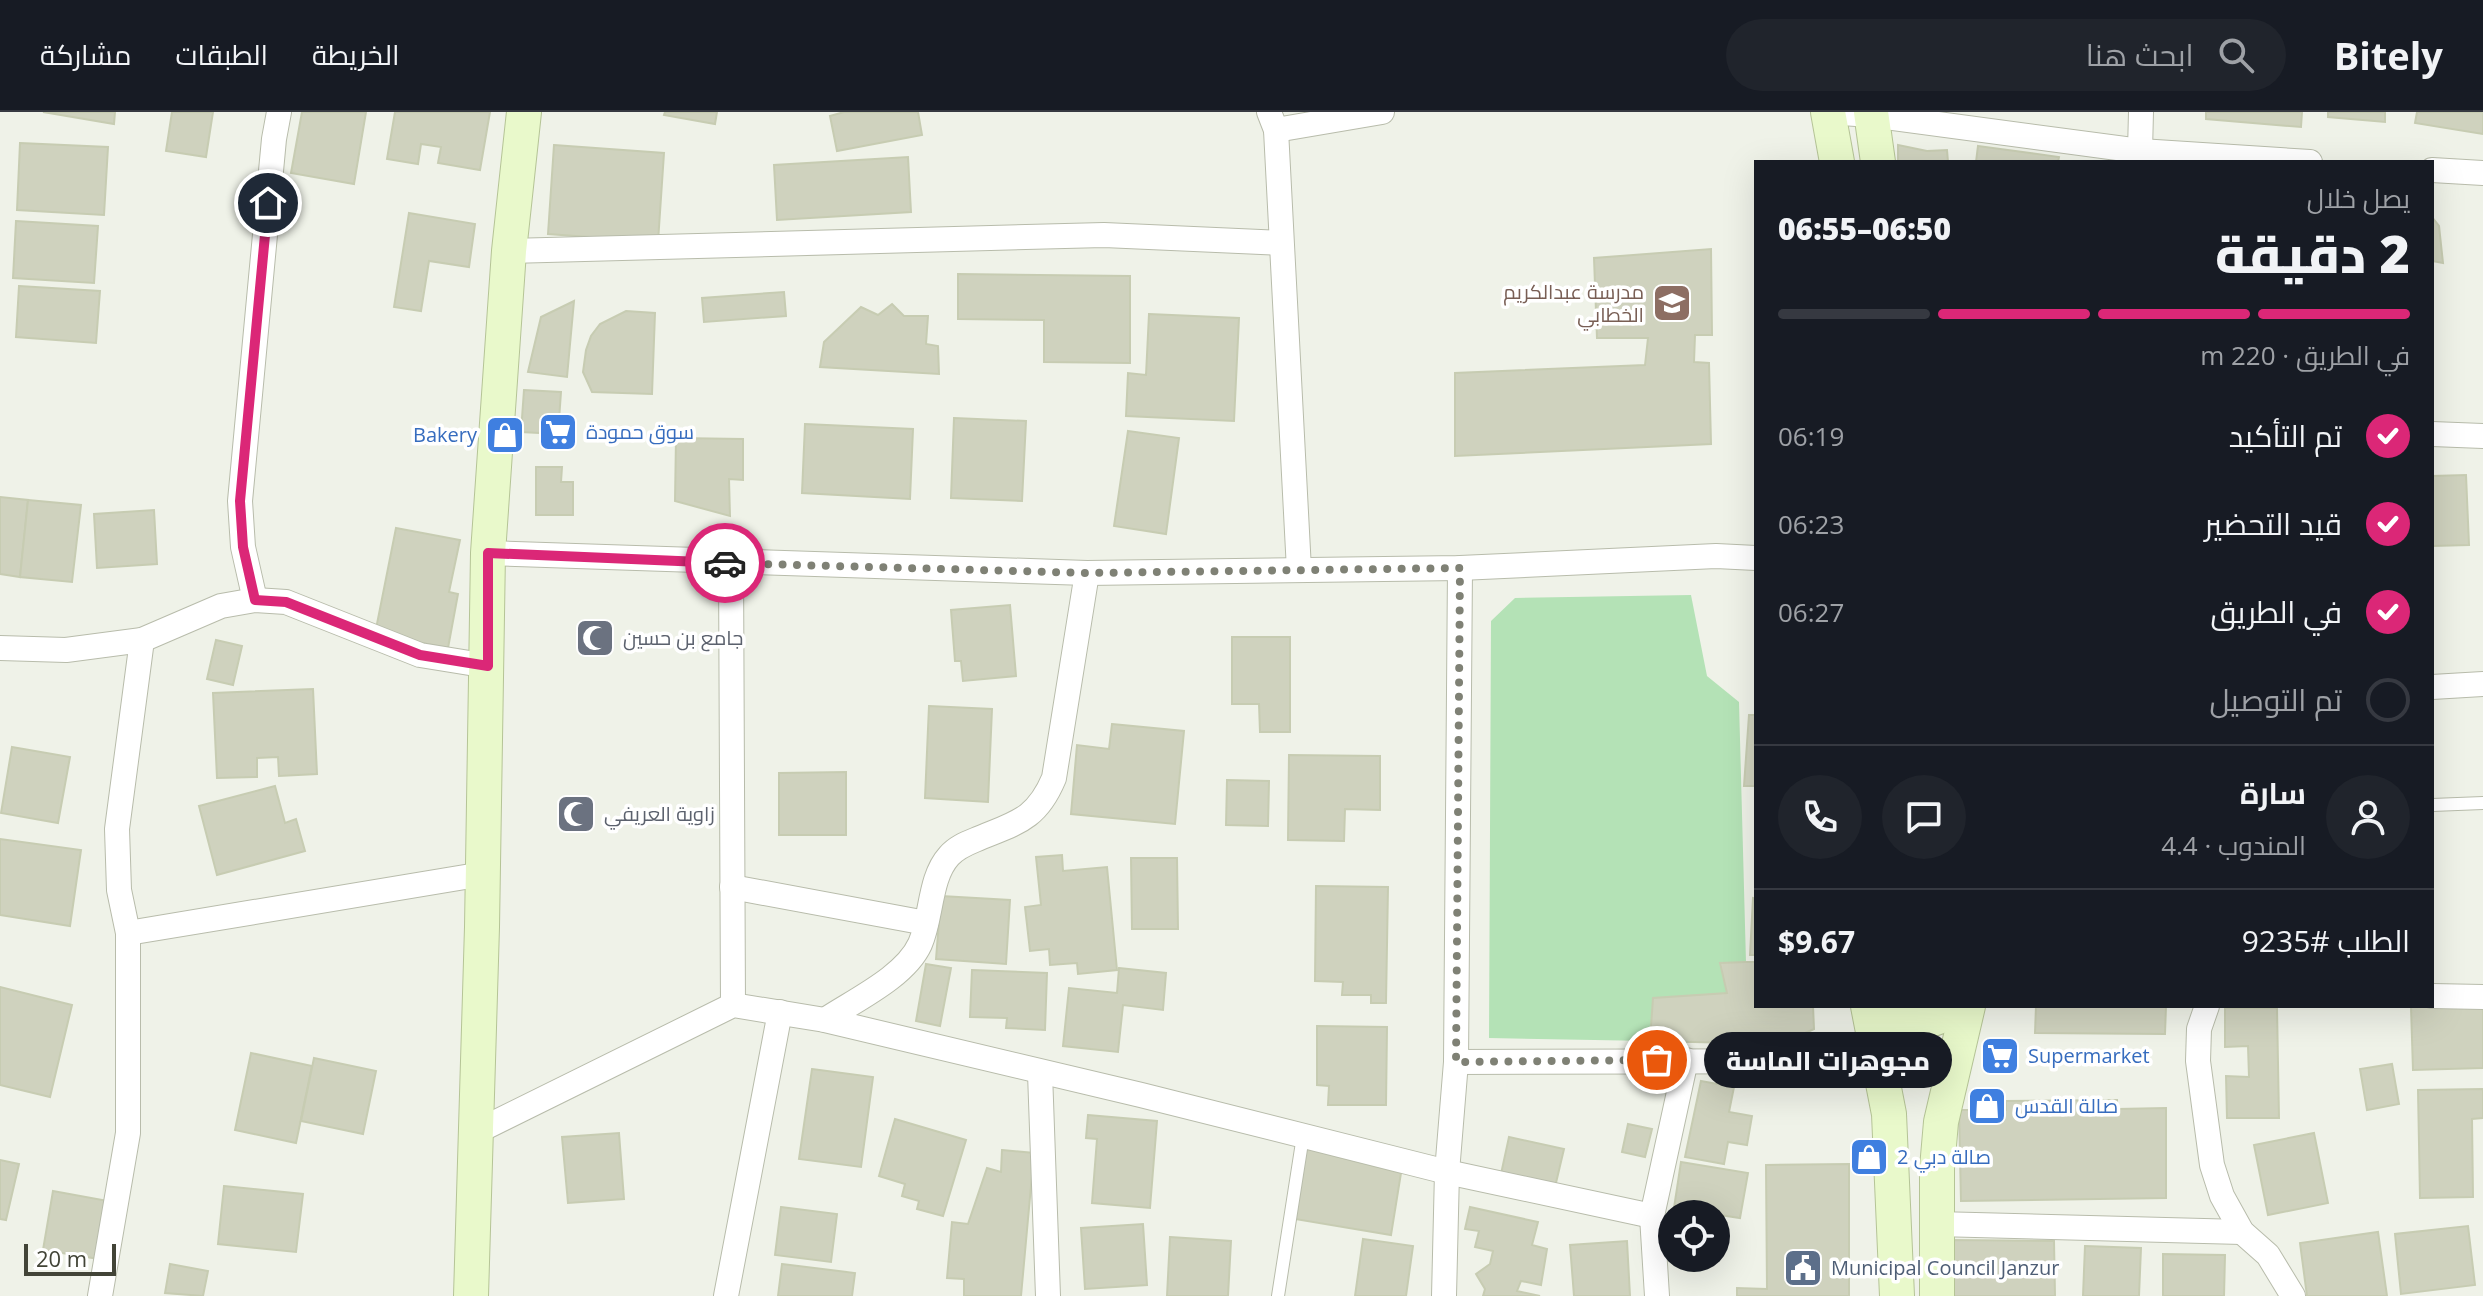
<!DOCTYPE html>
<html lang="ar">
<meta charset="utf-8">
<style>
:root{--surface:#171b24;--page:#20242c;--text:#f1f3f6;--muted:#9ea1a6;--line:#363941;--accent:#db2777}
body{margin:0;font-family:"Open Sans",Cairo,sans-serif;background:var(--page);color:var(--text);direction:rtl;height:100vh;display:flex;flex-direction:column;font-size:30px;white-space:nowrap}
*{box-sizing:border-box;margin:0}
p{font-size:26px;color:var(--muted)}
.icon{flex:none;width:44px;height:44px;fill:none;stroke:currentColor;stroke-width:2;stroke-linecap:round;stroke-linejoin:round}
.map{position:relative;flex:1;overflow:hidden;direction:ltr}
.panel{position:absolute;left:1754px;top:48px;width:680px;height:848px;display:flex;flex-direction:column;background:var(--surface);border-radius:0px;box-shadow:0 8px 32px #0002;direction:rtl}
.panel>*{flex:none}
.buttons{position:absolute;left:1658px;top:1088px;display:grid;gap:16px}
.buttons a{display:grid;place-items:center;width:72px;height:72px;border-radius:50%;background:var(--surface);box-shadow:0 8px 32px #0002;font-size:40px}
.scale{position:absolute;left:24px;bottom:20px;width:92px;box-sizing:border-box;padding-left:8px;border:4px solid #424437;border-top:0;font-size:22px;line-height:28px;white-space:nowrap;color:#424437;-webkit-text-stroke:6px #fff;paint-order:stroke}
.pin{position:absolute;display:grid;place-items:center;width:68px;height:68px;color:#fff;margin:-34px;border:4px solid #fff;border-radius:50%;box-shadow:0 2px 8px #0007}
.courier{position:absolute;display:grid;place-items:center;width:80px;height:80px;margin:-40px;border:6px solid #db2777;border-radius:50%;background:#fff;color:#222;box-shadow:0 2px 10px #0007}
.bubble{position:absolute;height:56px;border-radius:28px;background:var(--surface);box-shadow:0 8px 32px #0002;font-size:26px;font-weight:800;line-height:56px;text-align:center;direction:rtl}
.headline em{font-style:normal;font-weight:800}
.headline div{display:flex;flex-direction:column-reverse}
.headline{display:flex;align-items:center;justify-content:space-between;height:136px;padding:0 24px}
h1{font-size:52px;font-weight:800;line-height:60px}
.bar{display:grid;grid-template-columns:repeat(4,1fr);gap:12px 8px;align-content:center;height:96px;padding:0 24px}
.bar i{height:10px;border-radius:6px;background:var(--line)}
.bar .selected{background:var(--accent)}
.bar p{grid-column:span 4}
.line{display:flex;align-items:center;gap:20px;padding:0 24px;border-top:2px solid var(--line)}
.line div{flex:1}
.round{display:grid;place-items:center;flex:none;width:84px;height:84px;border-radius:42px;background:var(--page)}
ol{padding:0 24px;list-style:none}
li{display:flex;align-items:center;gap:24px;height:88px}
li p{margin-inline-start:auto}
li .icon{padding:8px;border-radius:50%;background:var(--accent);color:#fff;stroke-width:4}
li:last-child{color:var(--muted)}
li i{width:44px;height:44px;border:4px solid var(--line);border-radius:50%}
header{display:flex;align-items:center;gap:48px;box-sizing:border-box;height:112px;padding:0 40px;background:var(--surface);border-bottom:2px solid var(--line)}
header strong{font-size:38px}
nav{display:flex;gap:44px;margin-inline-start:auto;font-size:28px}
.search{width:560px;height:72px;background:var(--page);display:flex;align-items:center;gap:20px;box-sizing:border-box;padding:0 28px;border-radius:44px;color:var(--muted);font-size:30px}
.map>svg:first-child{display:block}
.green{fill:#b4e2b6}
.building{fill:#cfd2be;stroke:#c7ccb2;stroke-width:2}
.lines{fill:none;stroke-linecap:round;stroke-linejoin:round}
.lane-casing{stroke:#b8bcab;stroke-width:14}
.street-casing{stroke:#b8bcab;stroke-width:26}
.secondary-casing{stroke:#b5c496;stroke-width:36}
.lane{stroke:#fff;stroke-width:12}
.street{stroke:#fff;stroke-width:24}
.secondary{stroke:#e9f9cb;stroke-width:34}
.done{stroke:#7f8175;stroke-width:8;stroke-dasharray:0 14.4}
.route{stroke:#db2777;stroke-width:10}
.labels{text-anchor:middle;stroke-width:7;stroke-linejoin:round;paint-order:stroke}
.education-label{font-size:20px;fill:#785e54;stroke:#fff;text-anchor:end}
.shop-label{font-size:20px;fill:#366cbe;stroke:#fff;text-anchor:start}
.worship-label{font-size:20px;fill:#5b616d;stroke:#fff;text-anchor:start}
.service-label{font-size:20px;fill:#4e5e75;stroke:#fff;text-anchor:start}
</style>
<header>
<strong>Bitely</strong>
<div class="search"><svg class="icon" aria-label="search" viewBox="0 0 24 24"><circle cx="10" cy="10" r="6"/><path d="M15 15l6 6"/></svg>ابحث هنا</div>
<nav><a>الخريطة</a><a>الطبقات</a><a>مشاركة</a></nav>
</header>
<div class="map">
<svg width="2483" height="1184" viewBox="0 0 2483 1184">
<rect width="100%" height="100%" fill="#eff2e8"/>
<polygon class="green" points="1691,483 1707,564 1739,590 1746,850 1721,851 1727,881 1653,886 1650,929 1489,926 1491,509 1515,486"/>
<g class="building">
<polygon points="43,0 115,0 114,12"/>
<polygon points="172,0 213,0 206,45 166,39"/>
<polygon points="302,0 366,0 354,72 291,61"/>
<polygon points="395,0 490,0 480,58 438,51 441,35 421,32 418,52 387,47"/>
<polygon points="665,0 717,0 715,12 664,3"/>
<polygon points="918,0 922,23 837,39 830,4 844,0"/>
<polygon points="2206,0 2302,0 2301,15 2206,7"/>
<polygon points="2328,0 2385,0 2385,10 2328,5"/>
<polygon points="2417,0 2483,0 2483,22 2415,11"/>
<polygon points="20,31 108,35 104,103 17,98"/>
<polygon points="554,33 664,41 658,130 548,122"/>
<polygon points="1898,33 1927,39 1947,38 1948,50 1898,50"/>
<polygon points="1978,34 2059,45 2058,50 1976,50"/>
<polygon points="908,45 911,100 777,108 774,53"/>
<polygon points="409,101 475,112 469,155 429,149 421,199 394,195"/>
<polygon points="2432,105 2439,114 2443,151 2432,149"/>
<polygon points="16,109 98,114 94,171 13,166"/>
<polygon points="1711,137 1712,223 1695,223 1694,250 1709,251 1711,332 1455,344 1455,261 1645,253 1648,226 1597,226 1594,146"/>
<polygon points="958,162 1130,164 1130,251 1044,250 1044,208 958,207"/>
<polygon points="19,174 100,179 96,231 16,225"/>
<polygon points="784,180 786,204 704,210 702,186"/>
<polygon points="574,189 567,265 528,260 541,205"/>
<polygon points="892,192 904,204 928,204 926,232 938,234 939,262 820,255 824,230 861,195 878,203"/>
<polygon points="626,199 655,201 652,282 592,280 583,260 586,238 591,224 600,212"/>
<polygon points="1149,202 1239,206 1234,309 1126,304 1128,261 1146,263"/>
<polygon points="524,278 561,280 558,322 521,320"/>
<polygon points="954,306 1026,309 1022,389 951,386"/>
<polygon points="805,312 913,317 910,387 802,381"/>
<polygon points="1128,319 1179,326 1166,422 1114,414"/>
<polygon points="676,326 743,327 743,368 729,367 730,404 675,389"/>
<polygon points="536,355 562,355 561,370 573,370 573,403 536,403"/>
<polygon points="2466,363 2469,433 2432,434 2432,364"/>
<polygon points="0,385 28,388 20,465 0,462"/>
<polygon points="28,388 81,393 72,470 20,465"/>
<polygon points="154,398 157,452 97,456 94,402"/>
<polygon points="396,416 460,428 449,480 458,482 448,536 375,522"/>
<polygon points="1010,493 1016,564 963,569 961,549 955,549 951,498"/>
<polygon points="1232,525 1290,525 1290,620 1260,620 1259,592 1232,592"/>
<polygon points="216,528 242,534 233,573 207,567"/>
<polygon points="313,577 317,662 279,664 278,645 257,646 257,665 217,666 213,581"/>
<polygon points="929,594 992,597 988,690 925,686"/>
<polygon points="1749,603 1756,603 1756,674 1744,674"/>
<polygon points="1112,612 1184,619 1175,712 1071,702 1077,633 1109,637"/>
<polygon points="12,635 70,645 58,711 1,701"/>
<polygon points="1289,643 1380,644 1380,698 1345,697 1344,729 1288,728"/>
<polygon points="846,660 846,723 779,723 779,661"/>
<polygon points="1227,668 1269,669 1268,714 1226,713"/>
<polygon points="275,674 285,711 296,707 305,739 217,763 199,694"/>
<polygon points="0,727 81,738 70,814 0,803"/>
<polygon points="1062,743 1063,759 1107,755 1117,858 1078,862 1077,851 1050,853 1049,837 1030,839 1025,795 1041,793 1036,745"/>
<polygon points="1131,746 1177,746 1178,817 1132,817"/>
<polygon points="1316,774 1388,775 1386,891 1371,891 1371,883 1342,883 1343,870 1315,869"/>
<polygon points="941,784 1010,788 1006,852 936,847"/>
<polygon points="1753,786 1756,787 1756,843 1750,843"/>
<polygon points="1746,850 1756,850 1756,894 1813,894 1814,917 1781,932 1650,929 1653,886 1727,881 1720,851"/>
<polygon points="926,852 951,856 940,914 916,909"/>
<polygon points="1119,856 1166,861 1163,898 1123,893 1118,940 1063,934 1069,876 1117,881"/>
<polygon points="972,858 1047,861 1045,918 1006,916 1007,906 970,905"/>
<polygon points="0,875 72,893 50,985 0,973"/>
<polygon points="2036,894 2166,894 2165,922 2035,921"/>
<polygon points="2483,894 2483,956 2413,958 2411,895"/>
<polygon points="2225,896 2277,896 2279,1006 2227,1006 2226,964 2249,965 2248,934 2225,935"/>
<polygon points="1317,914 1387,915 1386,993 1328,993 1329,974 1317,973"/>
<polygon points="251,941 312,954 296,1031 235,1018"/>
<polygon points="314,946 376,959 363,1022 301,1009"/>
<polygon points="2392,952 2399,992 2367,998 2360,957"/>
<polygon points="812,957 873,965 861,1055 799,1047"/>
<polygon points="1701,969 1734,975 1729,1000 1752,1004 1747,1033 1728,1030 1724,1052 1685,1045"/>
<polygon points="2483,977 2483,1006 2472,1007 2473,1085 2420,1086 2418,978"/>
<polygon points="2117,988 2117,997 2166,996 2166,1086 1961,1089 1959,998 2006,998 2006,989"/>
<polygon points="1088,1003 1157,1009 1150,1096 1092,1091 1097,1027 1086,1026"/>
<polygon points="895,1007 966,1028 943,1104 917,1097 919,1089 902,1084 905,1072 879,1064"/>
<polygon points="1628,1012 1652,1017 1645,1045 1622,1040"/>
<polygon points="619,1021 624,1087 568,1091 562,1025"/>
<polygon points="2314,1021 2328,1091 2268,1103 2254,1033"/>
<polygon points="1509,1025 1564,1037 1555,1075 1501,1062"/>
<polygon points="1304,1036 1401,1061 1391,1123 1295,1107"/>
<polygon points="1002,1038 1034,1041 1021,1184 964,1184 964,1167 947,1166 952,1110 968,1112 987,1056 1001,1060"/>
<polygon points="0,1048 19,1052 6,1108 0,1107"/>
<polygon points="1681,1050 1748,1061 1740,1106 1674,1096"/>
<polygon points="1849,1052 1849,1184 1737,1184 1737,1176 1767,1177 1766,1053"/>
<polygon points="224,1074 303,1082 296,1140 218,1132"/>
<polygon points="53,1079 108,1089 99,1147 43,1138"/>
<polygon points="781,1095 837,1102 831,1150 775,1143"/>
<polygon points="1470,1095 1538,1110 1532,1133 1547,1137 1541,1173 1521,1169 1517,1179 1540,1184 1483,1184 1485,1177 1476,1162 1490,1152 1493,1139 1475,1135 1479,1119 1465,1117"/>
<polygon points="1143,1112 1147,1173 1085,1177 1081,1116"/>
<polygon points="2468,1114 2475,1173 2401,1182 2395,1122"/>
<polygon points="2378,1120 2387,1184 2307,1184 2300,1131"/>
<polygon points="1170,1125 1231,1129 1228,1184 1167,1184"/>
<polygon points="1363,1127 1413,1134 1406,1184 1355,1184"/>
<polygon points="1951,1128 2054,1129 2055,1184 1949,1184"/>
<polygon points="1627,1129 1630,1184 1574,1184 1570,1133"/>
<polygon points="2085,1134 2141,1136 2139,1184 2083,1184"/>
<polygon points="2163,1142 2225,1143 2224,1184 2163,1184"/>
<polygon points="170,1152 208,1159 203,1184 165,1181"/>
<polygon points="782,1152 855,1161 852,1184 778,1184"/>
</g>
<g class="lines">
<g class="lane-casing">
<g id="lane">
<polyline points="2432,693 2483,691"/>
<polyline points="1278,1184 1303,1024"/>
</g>
</g>
<g class="street-casing">
<g id="street">
<polyline points="1269,0 1276,18 1299,458"/>
<polyline points="1827,0 1871,3 2140,39 2310,50"/>
<polyline points="1276,18 1382,0"/>
<polyline points="2140,39 2141,0"/>
<polyline points="2432,58 2483,61"/>
<polyline points="509,139 1104,123 1281,131"/>
<polyline points="2432,322 2483,324"/>
<polyline points="488,441 1087,461 1460,456 1716,444 1756,446"/>
<polyline points="731,451 733,893"/>
<polyline points="255,488 243,435 240,389 274,27 279,0"/>
<polyline points="0,536 66,538 142,528 221,494 255,488 286,490 420,543 488,554"/>
<polyline points="2432,575 2483,572"/>
<polyline points="732,775 926,811"/>
<polyline points="128,821 483,762"/>
<polyline points="2432,884 2483,885"/>
<polyline points="2207,894 2199,917 2198,949 2212,1053 2222,1084 2242,1120 2268,1143 2293,1184"/>
<path d="M825 908C855 888 905 865 920 832 932 805 929 766 949 744 956 736 965 732 975 728 1015 711 1036 709 1054 666L1087 461"/>
<polyline points="1456,950 1877,949"/>
<polyline points="1040,961 1048,1184"/>
<polyline points="476,1020 733,893 825,908 1141,983 1447,1060 1652,1104 1686,948"/>
<polyline points="1652,1104 1657,1184"/>
<polyline points="1936,1112 2242,1120"/>
<polyline points="100,1184 128,1021 128,821 119,778 117,717 142,528"/>
<polyline points="726,1184 780,900"/>
<polyline points="1444,1184 1447,1060 1456,950 1460,456"/>
</g>
</g>
<g class="secondary-casing">
<g id="secondary">
<polyline points="1828,0 1837,50"/>
<polyline points="1871,0 1878,50"/>
<polyline points="1868,894 1889,1002 1897,1184"/>
<path d="M1874 894C1907 916 1926 915 1959 894"/>
<polyline points="471,1184 482,815 488,441 509,139 524,0"/>
<polyline points="1937,1184 1937,1056 1941,1010 1968,894"/>
</g>
</g>
<use href="#lane" class="lane"/>
<use href="#street" class="street"/>
<use href="#secondary" class="secondary"/>
</g>
<g class="lines">
<polyline class="done" points="725,451 1087,461 1460,456 1456,950 1657,948"/>
<polyline class="route" points="268,91 240,389 243,435 255,488 286,490 420,543 488,554 488,441 725,451"/>
</g>
<defs>
<g id="school-square" transform="scale(2)"><rect x="-9" y="-9" width="18" height="18" rx="4" fill="#8d6e63" stroke="#fff"/><path d="M0-5L7-2L0 1L-7-2ZM-4 1L0 2.5L4 1V4Q0 6-4 4Z" fill="#fff"/></g>
<g id="supermarket-square" transform="scale(2)"><rect x="-9" y="-9" width="18" height="18" rx="4" fill="#3f7fe0" stroke="#fff"/><path d="M-6-5.5h2.5l.6 2H6L4.5 2H-2.5L-4.4-4H-6ZM-1.5 3.2a1.3 1.3 0 1 0 .1 0ZM3 3.2a1.3 1.3 0 1 0 .1 0Z" fill="#fff"/></g>
<g id="shop-square" transform="scale(2)"><rect x="-9" y="-9" width="18" height="18" rx="4" fill="#3f7fe0" stroke="#fff"/><path d="M-5-2.5h2.3a2.7 3.5 0 0 1 5.4 0H5L5.5 6h-11ZM-1.5-2.5h3a1.5 2.3 0 0 0-3 0Z" fill="#fff"/></g>
<g id="mosque-square" transform="scale(2)"><rect x="-9" y="-9" width="18" height="18" rx="4" fill="#6b7280" stroke="#fff"/><path d="M3.5-4.9A6 6 0 1 0 3.5 4.9A5 5 0 1 1 3.5-4.9Z" fill="#fff"/></g>
<g id="civic-square" transform="scale(2)"><rect x="-9" y="-9" width="18" height="18" rx="4" fill="#5c6f8a" stroke="#fff"/><path d="M-.6-6.5H3V-4.5H.6V-3L4-1V1h2V6H-6V1h2V-1L-.6-3ZM-1.2 2.5V6h2.4V2.5Z" fill="#fff"/></g>
</defs>
<g fill-rule="evenodd">
<use href="#school-square" x="1672" y="191"/>
<use href="#supermarket-square" x="558" y="320"/>
<use href="#shop-square" x="505" y="323"/>
<use href="#mosque-square" x="595" y="526"/>
<use href="#mosque-square" x="576" y="702"/>
<use href="#supermarket-square" x="2000" y="944"/>
<use href="#shop-square" x="1987" y="994"/>
<use href="#shop-square" x="1869" y="1045"/>
<use href="#civic-square" x="1803" y="1156"/>
</g>
<g class="labels">
<g class="education-label">
<text x="1644" y="187">مدرسة عبدالكريم<tspan x="1644" dy="23">الخطابي</tspan></text>
</g>
<g class="shop-label">
<text x="586" y="327">سوق حمودة</text>
<text x="477" y="330" text-anchor="end">Bakery</text>
<text x="2028" y="951">Supermarket</text>
<text x="2015" y="1001">صالة القدس</text>
<text x="1897" y="1052">صالة دبي 2</text>
</g>
<g class="worship-label">
<text x="623" y="533">جامع بن حسين</text>
<text x="604" y="709">زاوية العريفي</text>
</g>
<g class="service-label">
<text x="1831" y="1163">Municipal Council Janzur</text>
</g>
</g>
</svg>
<div class="buttons">
<a><svg class="icon" aria-label="locate" viewBox="0 0 24 24"><circle cx="12" cy="12" r="6"/><path d="M12 2v4M12 18v4M2 12h4M18 12h4"/></svg></a>
</div>
<div class="scale">20 m</div>
<div class="pin" style="left:1657px;top:948px;background:#ea580c"><svg class="icon" aria-label="bag" viewBox="0 0 24 24"><path d="M5 8h14l-1 12H6zM9 8a3 3 0 0 1 6 0"/></svg></div>
<div class="pin" style="left:268px;top:91px;background:#1f2937"><svg class="icon" aria-label="home" viewBox="0 0 24 24"><path d="M3 11l9-7 9 7M6 9v11h12V9"/></svg></div>
<div class="courier" style="left:725px;top:451px"><svg class="icon" aria-label="car" viewBox="0 0 24 24"><path d="M5 17H2v-5l4-1 3-4h7l3 4 3 1v5h-3M9 17h6M6 11h13"/><circle cx="7" cy="17" r="2"/><circle cx="17" cy="17" r="2"/></svg></div>
<div class="bubble" style="left:1704px;top:920px;width:248px">مجوهرات الماسة</div>
<section class="panel">
<div class="headline"><div><h1>2 دقيقة</h1><p>يصل خلال</p></div><em>06:50–06:55</em></div>
<div class="bar"><i class="selected"></i><i class="selected"></i><i class="selected"></i><i></i><p>في الطريق · 220 m</p></div>
<ol>
<li><svg class="icon" aria-label="check" viewBox="0 0 24 24"><path d="M5 12l5 5 9-10"/></svg>تم التأكيد<p>06:19</p></li>
<li><svg class="icon" aria-label="check" viewBox="0 0 24 24"><path d="M5 12l5 5 9-10"/></svg>قيد التحضير<p>06:23</p></li>
<li><svg class="icon" aria-label="check" viewBox="0 0 24 24"><path d="M5 12l5 5 9-10"/></svg>في الطريق<p>06:27</p></li>
<li><i></i>تم التوصيل</li>
</ol>
<div class="line" style="height:144px"><a class="round"><svg class="icon" aria-label="person" viewBox="0 0 24 24"><circle cx="12" cy="8" r="4"/><path d="M4 21q1-7 8-7t8 7"/></svg></a><div><b>سارة</b><p>المندوب · 4.4</p></div><a class="round"><svg class="icon" aria-label="chat" viewBox="0 0 24 24"><path d="M4 5h16v11H9l-5 4z"/></svg></a><a class="round"><svg class="icon" aria-label="phone" viewBox="0 0 24 24"><path d="M5 4h4l2 5-3 2q2 4 5 5l2-3 5 2v4C11 20 4 13 5 4z"/></svg></a></div>
<div class="line" style="height:104px"><div>الطلب #9235</div><b>$9.67</b></div>
</section>
</div>
